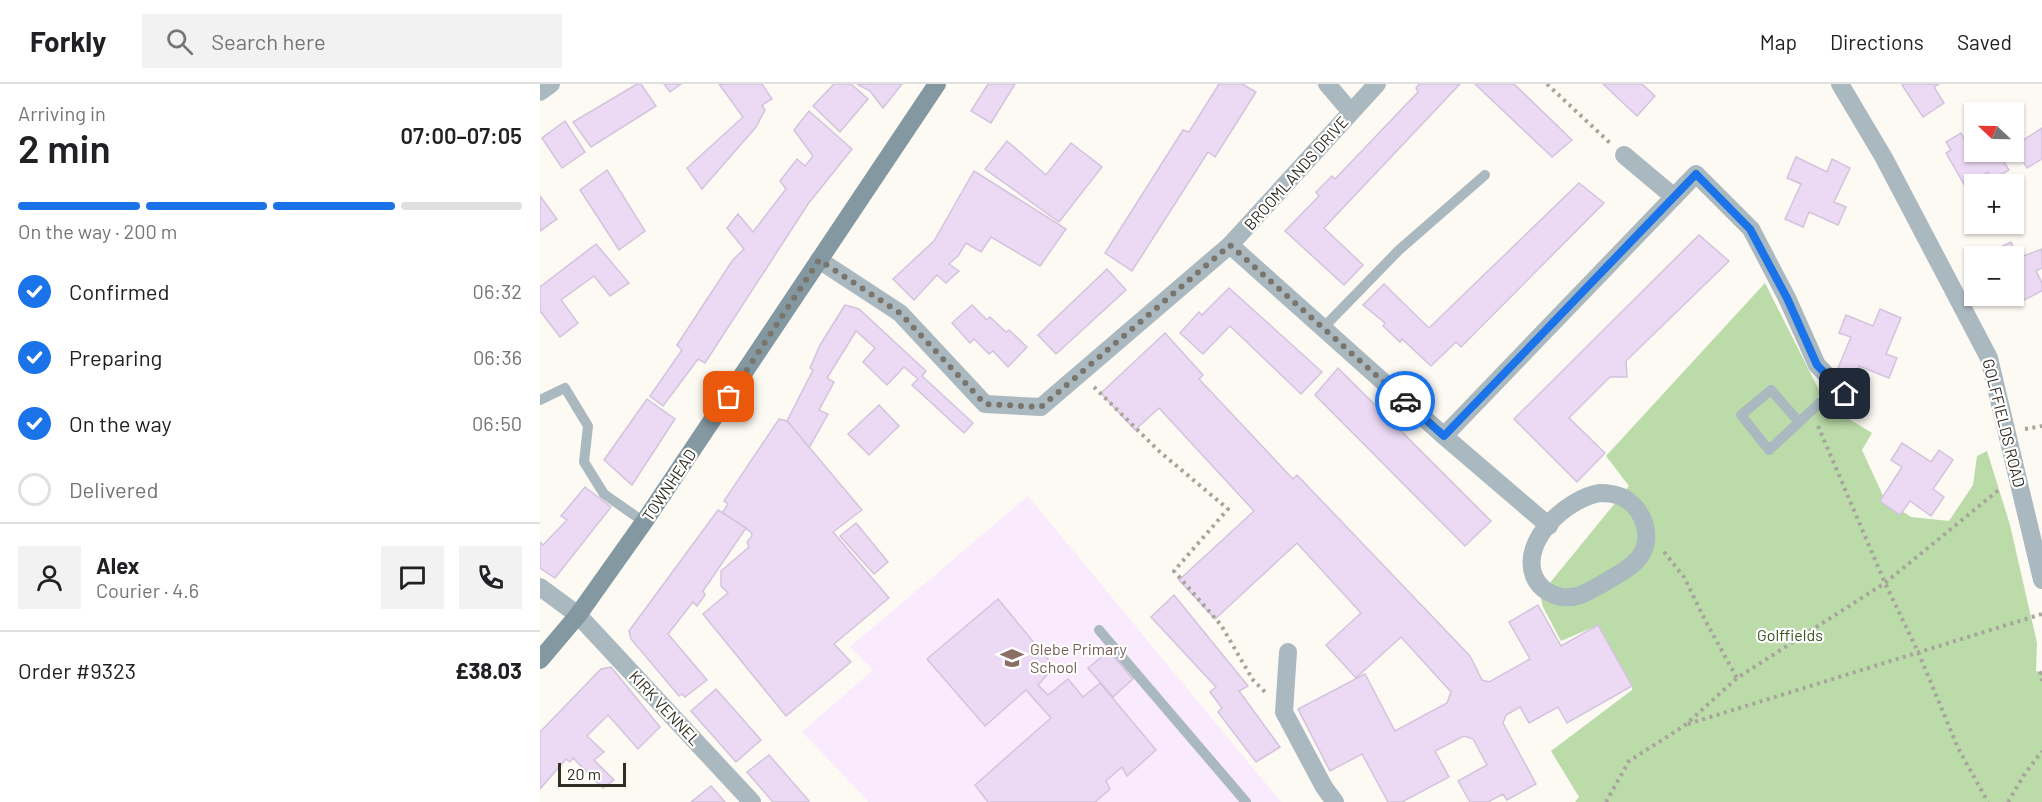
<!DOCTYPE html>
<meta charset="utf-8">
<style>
:root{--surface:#fff;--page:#f2f2f2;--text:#202124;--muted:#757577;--line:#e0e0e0;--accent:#1a73e8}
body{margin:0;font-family:Barlow,sans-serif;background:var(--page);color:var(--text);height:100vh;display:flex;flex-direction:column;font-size:22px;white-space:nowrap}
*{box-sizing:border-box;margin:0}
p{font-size:20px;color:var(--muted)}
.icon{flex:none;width:33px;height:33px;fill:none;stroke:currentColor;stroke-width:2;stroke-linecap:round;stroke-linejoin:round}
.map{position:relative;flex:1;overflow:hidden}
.sheet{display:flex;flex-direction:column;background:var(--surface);width:540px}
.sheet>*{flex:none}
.needle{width:39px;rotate:292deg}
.buttons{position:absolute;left:1424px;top:18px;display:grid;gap:12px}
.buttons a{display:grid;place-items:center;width:60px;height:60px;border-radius:0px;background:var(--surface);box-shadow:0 2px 4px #0004;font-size:30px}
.scale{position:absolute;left:18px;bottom:15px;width:68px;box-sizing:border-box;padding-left:6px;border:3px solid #322d22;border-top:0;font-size:16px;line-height:21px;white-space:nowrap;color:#322d22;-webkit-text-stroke:4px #fff;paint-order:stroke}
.pin{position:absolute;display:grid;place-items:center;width:51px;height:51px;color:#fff;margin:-26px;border-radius:12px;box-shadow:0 3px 9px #0006}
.courier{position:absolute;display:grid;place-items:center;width:60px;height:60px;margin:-30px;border:4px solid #1a73e8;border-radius:50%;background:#fff;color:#222;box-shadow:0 2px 8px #0007}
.summary em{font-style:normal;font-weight:600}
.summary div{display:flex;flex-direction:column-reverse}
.summary{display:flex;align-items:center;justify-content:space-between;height:102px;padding:0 18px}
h1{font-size:39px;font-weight:600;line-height:45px}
.bar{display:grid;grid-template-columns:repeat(4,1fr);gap:9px 6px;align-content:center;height:72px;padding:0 18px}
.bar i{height:8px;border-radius:4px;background:var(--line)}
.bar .current{background:var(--accent)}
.bar p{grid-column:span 4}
.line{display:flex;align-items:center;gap:15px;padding:0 18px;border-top:2px solid var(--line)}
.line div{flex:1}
.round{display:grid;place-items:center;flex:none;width:63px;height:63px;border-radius:0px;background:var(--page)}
ol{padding:0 18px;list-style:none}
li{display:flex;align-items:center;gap:18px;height:66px}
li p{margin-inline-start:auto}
li .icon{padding:6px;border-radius:50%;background:var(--accent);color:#fff;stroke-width:4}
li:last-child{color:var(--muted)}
li i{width:33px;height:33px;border:3px solid var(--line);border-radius:50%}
header{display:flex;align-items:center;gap:36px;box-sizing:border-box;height:84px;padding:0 30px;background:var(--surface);border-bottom:2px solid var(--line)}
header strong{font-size:28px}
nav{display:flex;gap:33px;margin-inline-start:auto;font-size:21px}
.search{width:420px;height:54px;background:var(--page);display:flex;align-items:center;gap:15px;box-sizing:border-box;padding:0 21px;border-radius:0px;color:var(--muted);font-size:22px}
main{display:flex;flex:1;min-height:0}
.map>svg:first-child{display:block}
.education{fill:#f9eafd}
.green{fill:#bbdba9}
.building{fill:#ecdaf5;stroke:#d4c3dd;stroke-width:1.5}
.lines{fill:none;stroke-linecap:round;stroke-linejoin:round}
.path{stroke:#a7a49b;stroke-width:4;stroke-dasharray:3 4.5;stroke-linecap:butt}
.lane{stroke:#aab8bf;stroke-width:10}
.street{stroke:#aab8bf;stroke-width:18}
.secondary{stroke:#8398a1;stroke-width:18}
.done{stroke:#79756c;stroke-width:6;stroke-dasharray:0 10.8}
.route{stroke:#1a73e8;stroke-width:8}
.labels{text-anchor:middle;stroke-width:4.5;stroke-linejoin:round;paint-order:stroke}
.street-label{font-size:16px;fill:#322d22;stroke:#fff}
.park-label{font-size:16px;fill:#315419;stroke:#fff}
.education-label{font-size:16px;fill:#785e54;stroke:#fff;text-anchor:start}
</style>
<header>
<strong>Forkly</strong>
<div class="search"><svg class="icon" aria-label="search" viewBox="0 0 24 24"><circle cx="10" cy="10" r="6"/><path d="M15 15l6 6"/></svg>Search here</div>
<nav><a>Map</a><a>Directions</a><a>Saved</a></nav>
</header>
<main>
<section class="sheet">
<div class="summary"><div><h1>2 min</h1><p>Arriving in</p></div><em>07:00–07:05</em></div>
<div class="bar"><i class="current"></i><i class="current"></i><i class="current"></i><i></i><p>On the way · 200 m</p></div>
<ol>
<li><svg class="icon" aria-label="check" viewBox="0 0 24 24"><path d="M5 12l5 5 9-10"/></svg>Confirmed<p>06:32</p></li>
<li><svg class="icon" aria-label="check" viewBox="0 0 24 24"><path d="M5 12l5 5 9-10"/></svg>Preparing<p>06:36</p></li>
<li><svg class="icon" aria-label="check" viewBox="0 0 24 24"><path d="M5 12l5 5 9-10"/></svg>On the way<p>06:50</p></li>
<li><i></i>Delivered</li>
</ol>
<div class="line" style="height:108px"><a class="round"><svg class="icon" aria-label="person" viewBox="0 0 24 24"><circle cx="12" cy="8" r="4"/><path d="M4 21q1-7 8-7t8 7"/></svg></a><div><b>Alex</b><p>Courier · 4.6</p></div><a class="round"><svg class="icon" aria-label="chat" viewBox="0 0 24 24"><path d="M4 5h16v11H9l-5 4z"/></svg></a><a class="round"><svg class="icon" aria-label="phone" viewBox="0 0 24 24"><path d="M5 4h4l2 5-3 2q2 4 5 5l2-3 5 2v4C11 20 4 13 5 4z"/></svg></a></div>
<div class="line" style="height:78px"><div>Order #9323</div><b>£38.03</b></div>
</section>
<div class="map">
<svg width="1502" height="718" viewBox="0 0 1502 718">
<rect width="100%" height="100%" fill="#fdfaf4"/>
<polygon class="education" points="488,412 741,718 327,718 328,717 262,648 333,586 310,563"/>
<polygon class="green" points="1225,199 1280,308 1276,318 1289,333 1299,329 1332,349 1322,366 1345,416 1371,433 1409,437 1433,401 1437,372 1447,367 1470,441 1497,559 1496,587 1502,588 1502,718 1035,718 1039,713 1011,667 1092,606 1092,602 1058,541 1021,557 1003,523 1000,511 1089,402 1066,372"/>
<g class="building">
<polygon points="97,0 101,0 116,22 51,63 33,38"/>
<polygon points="124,0 141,0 130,8"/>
<polygon points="179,0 222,0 232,15 222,21 225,26 216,43 162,105 147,84 203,33"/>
<polygon points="294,0 311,0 328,15 300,48 273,22"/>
<polygon points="317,0 362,0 343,24 330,7"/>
<polygon points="448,0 475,0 451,39 431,27"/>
<polygon points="679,0 702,0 716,8 675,73 668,68 592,187 565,169 643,46 649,48"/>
<polygon points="879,0 920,0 784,144 823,181 804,201 745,147 779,112 776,108 792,92 795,95 878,8 876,4"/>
<polygon points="935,0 974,0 1032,56 1012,73"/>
<polygon points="1063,0 1102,0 1115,12 1097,32"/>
<polygon points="1364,0 1399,0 1394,3 1404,19 1383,33 1362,1"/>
<polygon points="269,27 312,65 268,120 165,279 158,275 123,322 110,312 142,266 137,261 192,177 204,165 187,144 198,130 213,148 246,105 240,97 257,75 265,82 273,72 254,46"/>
<polygon points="25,37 45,68 22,84 2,54"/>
<polygon points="1502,44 1502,75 1487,84 1474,62"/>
<polygon points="1421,49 1426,58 1431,55 1434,60 1434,68 1438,68 1440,71 1445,68 1458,68 1469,86 1453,95 1448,88 1425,102 1406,69 1411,66 1406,58"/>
<polygon points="467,57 506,91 531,59 562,83 519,138 445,85"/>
<polygon points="1256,73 1287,88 1292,75 1310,84 1294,118 1306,123 1298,141 1269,128 1263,143 1245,135 1261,100 1247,94"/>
<polygon points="67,86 105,147 79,166 40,106"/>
<polygon points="434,87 526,145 500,182 451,153 441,168 426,159 418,172 409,180 419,187 406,199 397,191 374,216 353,195 394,157"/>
<polygon points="1039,99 1064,119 921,263 916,258 891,282 862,255 860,258 843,242 845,239 823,221 844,200 889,244"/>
<polygon points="0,112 17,135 0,147"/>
<polygon points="1159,151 1189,177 1086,277 1087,293 1070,293 1029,334 1065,369 1037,398 974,335"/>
<polygon points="1471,158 1478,174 1502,165 1502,184 1496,187 1502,199 1502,207 1480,218 1473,203 1473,172 1459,172 1456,165"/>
<polygon points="56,160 89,199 70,212 54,192 21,216 38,239 20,253 0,227 0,203"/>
<polygon points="567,185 586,206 516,270 498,251"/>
<polygon points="689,204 782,288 761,310 690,242 663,270 640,249 659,228 662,231"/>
<polygon points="305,221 319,225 386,287 382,292 433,339 424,349 372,301 378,295 364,283 347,301 323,278 335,264 316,247 287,294 294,298 279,326 288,330 269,364 247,337 273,286 270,284 280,261"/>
<polygon points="432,221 447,236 450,233 466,248 469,246 487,263 468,283 453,267 449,270 434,255 430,259 412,239"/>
<polygon points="1340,225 1361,234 1346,270 1357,274 1349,294 1319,282 1314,296 1296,289 1311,253 1299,249 1306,231 1333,242"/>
<polygon points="625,249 663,291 659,295 753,395 757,391 930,572 942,596 949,598 990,575 969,538 998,521 1021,562 1058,541 1092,602 1027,639 1018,623 989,639 980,623 966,631 963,639 996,700 967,716 963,710 948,718 930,718 918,697 947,681 933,655 924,652 895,667 909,693 862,718 848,718 822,670 790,687 758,625 825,590 855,647 907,619 911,608 861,553 816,594 786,561 821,529 757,459 675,535 639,496 714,427 619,324 595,346 561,309"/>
<polygon points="798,284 951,437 925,462 775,311"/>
<polygon points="107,315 135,335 92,401 64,376"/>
<polygon points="339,321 359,342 329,371 308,350"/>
<polygon points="239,335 247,337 322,426 293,448 349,514 294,560 311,578 246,632 163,530 188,509 181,502 181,487 209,463 207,458 212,452 211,448 182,429 188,420 184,417"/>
<polygon points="1362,359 1391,378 1399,366 1413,376 1393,405 1404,413 1391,432 1370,417 1360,431 1340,417 1362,383 1351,376"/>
<polygon points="45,403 71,423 15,494 0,484 0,458 3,461 27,436 21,432"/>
<polygon points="178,426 206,444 163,507 165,511 157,522 153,518 128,550 167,596 145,613 142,610 139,612 91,555 89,547"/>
<polygon points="316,439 348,478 334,490 300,452"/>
<polygon points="634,511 708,602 699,607 740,663 716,678 678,628 682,624 670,608 676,603 611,533"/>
<polygon points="458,515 514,583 498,601 508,611 528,595 543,613 560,599 616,666 587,692 582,683 566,697 570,705 555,718 448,718 435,701 511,634 486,606 445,642 387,575"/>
<polygon points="569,567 593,595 573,613 548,584"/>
<polygon points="71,583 120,643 98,665 68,631 47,652 64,668 54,676 74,696 63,704 33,674 30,678 26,675 0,705 0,648 61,585"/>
<polygon points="176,605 221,656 196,678 151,627"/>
<polygon points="229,671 269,717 268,718 233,718 207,688"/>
<polygon points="171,702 185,718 151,718"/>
</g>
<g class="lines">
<g class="path">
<polyline points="1007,0 1070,59"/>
<polyline points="554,303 620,368 688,425 634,487 681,541 713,596 725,608"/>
<polyline points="1278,342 1345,499 1379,570 1418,664 1448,718"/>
<polyline points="1485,345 1502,342"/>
<polyline points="1124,468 1144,493 1165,536 1197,594"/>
<polyline points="1502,588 1500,590 1502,597"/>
<polyline points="1148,640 1502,530"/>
<polyline points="1066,718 1089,677 1144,642 1197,594 1345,499 1461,404"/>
<polyline points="1468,718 1484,691 1502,667"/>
</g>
<g class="lane">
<polyline points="783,244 859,166 945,91"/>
<polyline points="0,316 25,304 48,342 44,378 64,410 104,438"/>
<polyline points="1259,338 1231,306 1201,331 1229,366 1298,302"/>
<polyline points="559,546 706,718"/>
</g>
<g class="street">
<polyline points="787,0 811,28"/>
<polyline points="1300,0 1344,74 1449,274 1502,496"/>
<polyline points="0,8 11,0"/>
<polyline points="1084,71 1134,113"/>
<polyline points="690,161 904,352 1009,442"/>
<polyline points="279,176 360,229 445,320 501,323 690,161 837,0"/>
<polyline points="904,352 1156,90 1211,145 1247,214 1277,281 1305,310"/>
<path d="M1060 409C1068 409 1075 410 1082 413 1104 424 1115 455 1098 475 1089 486 1073 493 1060 501 1048 508 1037 515 1022 513 1010 511 999 504 994 492 980 456 1028 414 1060 409Z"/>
<polyline points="0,503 38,531 212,718"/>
<polyline points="748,568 744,628 784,703 795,718"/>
</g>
<polyline class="secondary" points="0,576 38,531 104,438 397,0"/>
</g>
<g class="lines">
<polyline class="done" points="189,313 279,176 360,229 445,320 501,323 690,161 865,317"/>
<polyline class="route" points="865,317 904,352 1156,90 1210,145 1247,214 1277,281 1305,310"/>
</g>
<defs>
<g id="school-bare" transform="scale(1.8)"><path d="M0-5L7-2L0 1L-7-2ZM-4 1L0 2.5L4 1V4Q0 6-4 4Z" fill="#8d6e63" stroke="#fff" stroke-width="2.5" paint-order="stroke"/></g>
</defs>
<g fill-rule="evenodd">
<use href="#school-bare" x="472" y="574"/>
</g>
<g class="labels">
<g class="street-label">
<text transform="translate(756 89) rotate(-48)" y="6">BROOMLANDS DRIVE</text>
<text transform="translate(1464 339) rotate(76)" y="6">GOLFFIELDS ROAD</text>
<text transform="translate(129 401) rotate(-56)" y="6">TOWNHEAD</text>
<text transform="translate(125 624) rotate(47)" y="6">KIRK VENNEL</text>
</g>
<g class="park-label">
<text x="1250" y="557">Golffields</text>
</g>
<g class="education-label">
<text x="490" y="571">Glebe Primary<tspan x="490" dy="18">School</tspan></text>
</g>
</g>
</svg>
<div class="buttons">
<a><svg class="needle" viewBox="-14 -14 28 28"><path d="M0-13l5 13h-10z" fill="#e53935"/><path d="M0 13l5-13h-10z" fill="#757577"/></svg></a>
<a>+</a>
<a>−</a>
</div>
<div class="scale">20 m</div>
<div class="pin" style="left:189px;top:313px;background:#ea580c"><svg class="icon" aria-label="bag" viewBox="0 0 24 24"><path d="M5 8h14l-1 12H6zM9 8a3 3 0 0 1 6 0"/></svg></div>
<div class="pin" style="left:1305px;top:310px;background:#1f2937"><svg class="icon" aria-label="home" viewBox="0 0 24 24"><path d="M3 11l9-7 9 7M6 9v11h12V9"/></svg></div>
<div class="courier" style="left:865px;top:317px"><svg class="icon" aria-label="car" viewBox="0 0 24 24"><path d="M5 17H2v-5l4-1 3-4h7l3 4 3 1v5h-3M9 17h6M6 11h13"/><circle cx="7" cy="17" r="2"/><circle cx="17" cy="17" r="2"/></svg></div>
</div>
</main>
